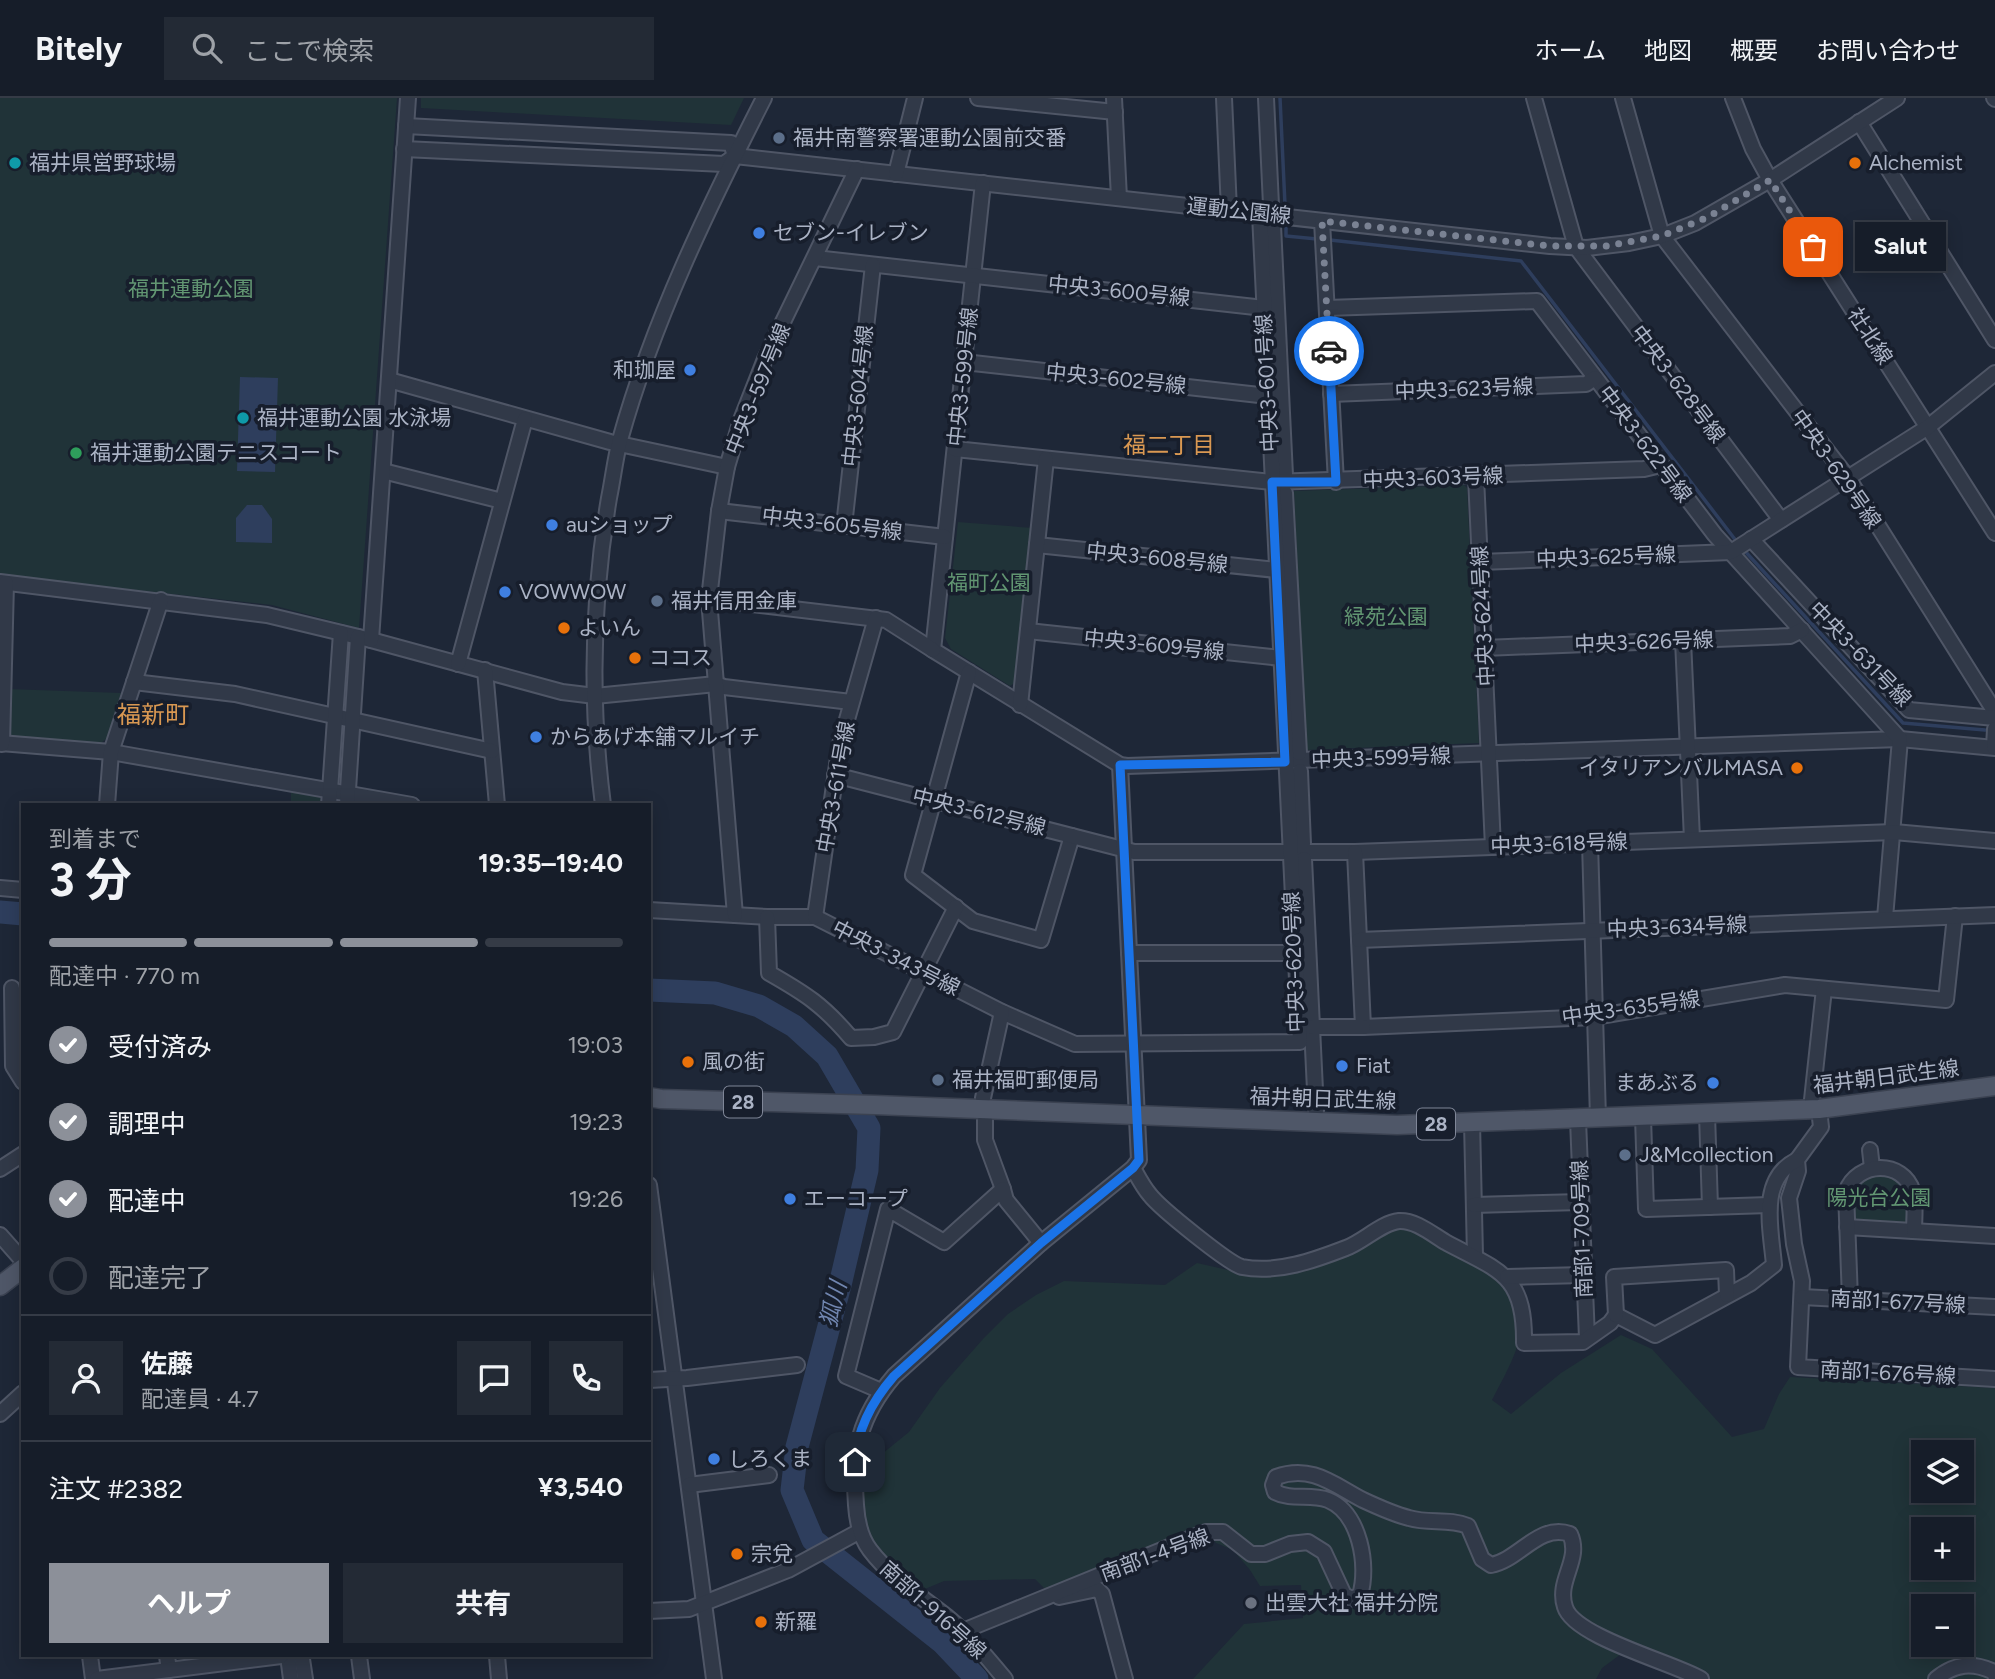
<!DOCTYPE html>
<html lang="ja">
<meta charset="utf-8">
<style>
:root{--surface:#161d29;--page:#232a35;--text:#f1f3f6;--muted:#9ea2a8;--line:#353b46;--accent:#8c9099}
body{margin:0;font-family:Figtree,"Noto Sans JP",sans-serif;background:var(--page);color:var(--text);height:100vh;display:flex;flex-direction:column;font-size:26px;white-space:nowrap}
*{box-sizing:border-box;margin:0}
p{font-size:23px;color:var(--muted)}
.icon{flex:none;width:38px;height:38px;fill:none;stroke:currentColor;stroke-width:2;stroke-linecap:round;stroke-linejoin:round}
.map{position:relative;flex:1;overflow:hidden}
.details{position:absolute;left:21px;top:705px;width:630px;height:854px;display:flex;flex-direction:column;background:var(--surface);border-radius:0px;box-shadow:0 4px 18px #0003,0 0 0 2px var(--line)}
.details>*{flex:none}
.controls{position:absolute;left:1911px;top:1342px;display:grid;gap:14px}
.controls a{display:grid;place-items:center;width:63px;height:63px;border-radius:0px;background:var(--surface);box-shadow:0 4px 18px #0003,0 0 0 2px var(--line);font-size:35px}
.pin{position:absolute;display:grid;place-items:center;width:60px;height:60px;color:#fff;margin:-30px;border-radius:14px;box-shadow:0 4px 10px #0006}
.courier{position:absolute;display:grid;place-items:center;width:70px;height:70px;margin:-35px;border:5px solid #1a73e8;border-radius:50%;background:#fff;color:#222;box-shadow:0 2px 9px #0007}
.bubble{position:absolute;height:49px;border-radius:0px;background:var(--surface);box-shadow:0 4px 18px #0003,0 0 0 2px var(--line);font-size:23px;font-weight:700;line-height:49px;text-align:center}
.headline em{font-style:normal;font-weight:700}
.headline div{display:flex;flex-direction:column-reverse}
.headline{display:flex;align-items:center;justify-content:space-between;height:119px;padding:0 28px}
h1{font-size:46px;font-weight:700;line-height:52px}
.bar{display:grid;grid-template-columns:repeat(4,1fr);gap:10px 7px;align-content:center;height:84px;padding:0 28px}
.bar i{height:9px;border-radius:5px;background:var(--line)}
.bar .selected{background:var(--accent)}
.bar p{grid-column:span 4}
.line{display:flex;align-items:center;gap:18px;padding:0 28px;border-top:2px solid var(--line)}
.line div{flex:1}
.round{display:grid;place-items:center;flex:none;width:74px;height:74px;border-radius:0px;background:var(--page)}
ol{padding:0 28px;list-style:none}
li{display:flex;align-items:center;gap:21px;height:77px}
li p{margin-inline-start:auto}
li .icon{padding:7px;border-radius:50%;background:var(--accent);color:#fff;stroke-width:4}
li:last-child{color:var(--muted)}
li i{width:38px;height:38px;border:4px solid var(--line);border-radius:50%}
.button{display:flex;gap:14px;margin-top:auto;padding:14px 28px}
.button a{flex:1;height:80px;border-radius:0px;background:var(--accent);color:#fff;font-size:28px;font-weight:700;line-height:80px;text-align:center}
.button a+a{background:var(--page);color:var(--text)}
header{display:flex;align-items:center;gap:42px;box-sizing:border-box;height:98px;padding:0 35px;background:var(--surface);border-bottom:2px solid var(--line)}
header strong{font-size:33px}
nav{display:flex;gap:38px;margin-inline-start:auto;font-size:24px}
.search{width:490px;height:63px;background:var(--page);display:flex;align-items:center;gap:18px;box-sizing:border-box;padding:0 24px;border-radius:0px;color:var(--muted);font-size:26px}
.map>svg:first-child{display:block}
.green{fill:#203338;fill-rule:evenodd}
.water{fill:#2e3e5d}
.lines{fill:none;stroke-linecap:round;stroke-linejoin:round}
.stream{stroke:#2e3e5d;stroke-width:3.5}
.river{stroke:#2e3e5d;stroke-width:23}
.minor-casing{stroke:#4f5666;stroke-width:18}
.major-casing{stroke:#3b4251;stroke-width:21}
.minor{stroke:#313948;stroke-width:14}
.major{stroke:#4f5768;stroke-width:18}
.done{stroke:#7a8293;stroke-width:7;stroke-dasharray:0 12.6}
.route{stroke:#1a73e8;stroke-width:9}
.service-dot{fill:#5c6f8a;stroke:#171e2c;stroke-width:2.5}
.culture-dot{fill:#0f9aa8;stroke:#171e2c;stroke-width:2.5}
.food-dot{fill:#e8710a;stroke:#171e2c;stroke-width:2.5}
.shop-dot{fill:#3f7fe0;stroke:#171e2c;stroke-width:2.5}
.leisure-dot{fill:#2e9e5b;stroke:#171e2c;stroke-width:2.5}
.worship-dot{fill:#6b7280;stroke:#171e2c;stroke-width:2.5}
.labels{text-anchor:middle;stroke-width:7;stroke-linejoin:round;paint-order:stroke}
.shield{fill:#171e2c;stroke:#7f8697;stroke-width:2}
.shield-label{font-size:19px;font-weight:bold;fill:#abb3c5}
.poi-label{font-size:21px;fill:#abb3c5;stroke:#171e2c;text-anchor:start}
.street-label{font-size:21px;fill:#abb3c5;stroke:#171e2c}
.park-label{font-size:21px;fill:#629672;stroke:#171e2c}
.neighbourhood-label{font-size:23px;fill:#d99852;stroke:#171e2c}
.water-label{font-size:23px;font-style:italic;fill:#7186b0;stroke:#171e2c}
.quarter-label{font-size:24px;fill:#d99852;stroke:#171e2c}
</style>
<header>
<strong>Bitely</strong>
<div class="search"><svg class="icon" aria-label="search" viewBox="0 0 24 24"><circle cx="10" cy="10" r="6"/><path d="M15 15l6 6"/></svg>ここで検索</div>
<nav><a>ホーム</a><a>地図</a><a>概要</a><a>お問い合わせ</a></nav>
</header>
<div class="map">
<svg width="1995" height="1581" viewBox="0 0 1995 1581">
<rect width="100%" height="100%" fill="#1e2737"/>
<g class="green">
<polygon points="0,0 397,0 359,530 272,507 0,477"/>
<polygon points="421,0 744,0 731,27 421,10"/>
<polygon points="1464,387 1467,390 1479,645 1306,652 1294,393"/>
<polygon points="958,424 1033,430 1016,584 1010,588 951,551 945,540"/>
<polygon points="8,591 121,595 107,640 100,646 12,639 8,632"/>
<polygon points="291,694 319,698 324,707 291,707"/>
<path d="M1873 1075 1896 1079 1908 1095 1909 1123 1905 1127 1855 1124 1851 1120C1851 1092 1850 1090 1873 1075Z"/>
<path d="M1398 1130C1419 1131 1439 1146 1457 1156 1496 1177 1532 1201 1516 1252 1510 1269 1500 1286 1492 1302L1511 1316 1561 1275 1621 1237 1652 1251 1732 1339 1764 1331 1779 1296 1790 1279 1995 1290V1581H1690L1621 1556 1602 1570 1596 1581H1193L1244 1526 1303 1520 1301 1487 1260 1488 1250 1472 1233 1452 1216 1445 1202 1429 1047 1493 1035 1481 944 1483 925 1491 890 1464 869 1437 865 1422 860 1386 877 1360 909 1334 940 1290 983 1241 1008 1216 1036 1197 1064 1183 1165 1187 1197 1165 1241 1175 1323 1165 1364 1149 1385 1134ZM1923 1354H1962V1393H1923ZM1923 1432H1962V1470H1923ZM1923 1508H1962V1547H1923Z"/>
</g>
<g class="water">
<polygon points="240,279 278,280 275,374 237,373"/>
<polygon points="247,407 262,407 272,421 272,445 236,444 236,420"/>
</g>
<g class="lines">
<g class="stream">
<polyline points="1280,0 1285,107"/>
<polyline points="1286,130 1286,138 1317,141"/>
<polyline points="1330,142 1521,163 1737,444"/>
<polyline points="1742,450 1903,625 1985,632"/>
</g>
<g class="river">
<polyline points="0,814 23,816"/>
<polyline points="649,892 715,895 759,908 794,928 827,958 869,1030 867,1072 840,1187 797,1349 792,1392 813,1442 943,1545 977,1581"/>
</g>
<g class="minor-casing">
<g id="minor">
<polyline points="978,0 1115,14"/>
<polyline points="1114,0 1119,100"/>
<polyline points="1224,0 1229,112"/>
<polyline points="1266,0 1271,107"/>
<polyline points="1534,0 1576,149 1781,422"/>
<polyline points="1623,0 1662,138 1848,380 1995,614"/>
<polyline points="1733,0 1753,51 1770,82 1995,435"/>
<polyline points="1994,0 1995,1"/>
<polyline points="1859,24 1995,242"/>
<polyline points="406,28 731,45 735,58"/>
<polyline points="404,51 724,66 735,58"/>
<polyline points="735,58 1550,148 1587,150 1629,145 1662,138 1695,125 1770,82 1897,0"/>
<polyline points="896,76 915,0"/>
<polyline points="983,85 933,552 1120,667 1127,668 1900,641 1995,650"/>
<polyline points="1322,123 1336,384"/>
<polyline points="1273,127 1285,377"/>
<polyline points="815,160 1264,210"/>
<polyline points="1327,210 1537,203 1715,437 1900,641 1885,820"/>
<polyline points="964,264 1268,298"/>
<polyline points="389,282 610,344 727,369"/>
<polyline points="1331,296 1586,286 1595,280"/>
<polyline points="955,351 1272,384 1644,371 1661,367"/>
<polyline points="383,373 502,403"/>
<polyline points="1476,379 1493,749"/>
<polyline points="1285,395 1299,655"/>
<polyline points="719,413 945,439"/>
<polyline points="844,428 873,167"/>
<polyline points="1751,441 1909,612 1995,620"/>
<polyline points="1037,447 1276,472"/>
<polyline points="1480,464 1731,454 1928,329 1995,275"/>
<polyline points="0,484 267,517 371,542 562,594 595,598 716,586 724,589 851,604"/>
<polyline points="709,501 886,522 933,552"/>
<polyline points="1028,533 1281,560"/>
<polyline points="371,542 408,0"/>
<polyline points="1683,542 1692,741"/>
<polyline points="1484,550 1790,538 1802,532"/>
<polyline points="458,566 525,321"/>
<polyline points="485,572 497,707"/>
<polyline points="969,574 913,777 973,823 1041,842 1072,738"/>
<polyline points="134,584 235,596 492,653"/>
<polyline points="1020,607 1046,361"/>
<polyline points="0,645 111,654 412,707"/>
<polyline points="2,646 6,485"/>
<polyline points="1994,649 1995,631"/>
<polyline points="1300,673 1303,746"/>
<polyline points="835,677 1134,754 1355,754 1894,734 1995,743"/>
<polyline points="107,707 111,654 161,502"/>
<polyline points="329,707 341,535"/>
<polyline points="347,707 358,539"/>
<path d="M603 707C590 605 592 501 609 400 613 381 615 361 620 342 653 223 708 110 764 0"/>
<polyline points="1590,745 1598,1020"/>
<polyline points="1355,754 1363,929 1594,919 1785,887 1946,902 1955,818"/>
<polyline points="1304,761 1316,1013"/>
<polyline points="0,790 23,792"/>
<polyline points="649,812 767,819 815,819 1002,914 1075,946 1300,944 1260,116"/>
<polyline points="735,817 709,501 719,413 727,369 741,322 765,261 857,71"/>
<path d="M767 819 769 875C806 896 823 907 851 940L874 939 893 934 956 809"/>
<polyline points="815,819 840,646 876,520"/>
<polyline points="1359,842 1995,817"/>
<polyline points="1129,855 1296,855"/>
<polyline points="12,890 13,968 23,984"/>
<polyline points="1313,929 1363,929"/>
<polyline points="983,1000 1002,914"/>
<polyline points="1811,1011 1824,891"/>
<polyline points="1819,1011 1821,1029 1797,1062 1798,1073 1789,1100 1794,1146 1802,1183 1798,1269 1995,1281"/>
<polyline points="1707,1016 1710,1109"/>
<polyline points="1643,1019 1646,1111 1769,1107"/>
<polyline points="985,1022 985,1042 1003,1091"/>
<polyline points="1578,1022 1587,1240"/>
<polyline points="1472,1024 1475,1158"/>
<polyline points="1870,1052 1872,1070"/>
<path d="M1133 1070C1138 1079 1143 1089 1150 1097 1160 1110 1229 1166 1242 1169 1277 1176 1315 1162 1346 1150 1363 1144 1381 1125 1399 1123 1416 1122 1433 1137 1447 1145 1500 1173 1525 1177 1524 1245L1583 1244 1610 1225 1616 1217"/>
<polyline points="0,1071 23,1056"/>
<polyline points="649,1087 714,1581"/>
<polyline points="1474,1107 1581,1104"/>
<polyline points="1847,1129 1995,1138"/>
<polyline points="0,1137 23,1163"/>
<polyline points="1507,1179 1584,1177"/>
<polyline points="1802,1199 1995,1209"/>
<path d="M1850 1201 1846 1094C1857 1063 1903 1061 1913 1094 1916 1106 1914 1121 1914 1133"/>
<path d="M1616 1217 1655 1237 1751 1185 1774 1167C1771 1131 1758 1081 1797 1062"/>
<polyline points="1616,1217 1614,1179 1726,1172 1727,1197"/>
<polyline points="649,1282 687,1280 797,1267"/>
<polyline points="881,1293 846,1278 888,1111 944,1144 1003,1091 1006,1102 1041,1145"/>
<polyline points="0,1316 23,1295"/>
<polyline points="689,1387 769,1377"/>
<polyline points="1059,1499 1097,1491 1102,1496 1125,1581"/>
<polyline points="649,1513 689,1511 788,1472 860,1433"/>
<path d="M963 1533 1206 1434H1223L1251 1456H1265L1290 1446 1308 1444 1324 1454 1344 1497 1352 1501 1360 1497C1369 1468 1360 1415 1328 1402 1310 1395 1292 1403 1275 1394L1273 1387 1276 1379C1312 1366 1334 1387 1363 1402 1378 1409 1393 1416 1409 1420 1429 1426 1449 1420 1468 1428L1482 1461 1491 1467C1519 1462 1539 1425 1570 1436 1582 1462 1556 1482 1565 1509 1574 1539 1674 1565 1701 1581"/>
<polyline points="90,1558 93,1581"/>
<polyline points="167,1558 169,1572"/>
<polyline points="288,1558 291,1581"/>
<polyline points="359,1558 362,1581"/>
<polyline points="497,1558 499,1581"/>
<polyline points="302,1561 305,1581"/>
<polyline points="97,1581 281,1558"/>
<path d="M1005 1581C988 1561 971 1539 951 1522 924 1500 891 1480 870 1452 860 1439 857 1423 856 1407 852 1353 859 1319 894 1278L1041 1145 1133 1070 1139 1062 1120 667"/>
<path d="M1936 1581C1955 1565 1973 1564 1994 1574L1995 1577"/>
</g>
</g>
<g class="major-casing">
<g id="major">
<polyline points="649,999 661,1001 875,1007 1397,1027 1819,1011 1995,988"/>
<polyline points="0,1188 23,1170"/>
</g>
</g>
<use href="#minor" class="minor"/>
<use href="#major" class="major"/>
</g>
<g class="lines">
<polyline class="done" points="1329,253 1322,123 1550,148 1606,148 1662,138 1708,119 1770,82 1813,149"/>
<path class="route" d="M855 1364C857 1332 873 1302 894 1278L1041 1145 1133 1070 1139 1062 1120 667 1285 664 1272 384H1336L1329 253"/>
</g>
<g class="service-dot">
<circle cx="779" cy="40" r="7"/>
<circle cx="657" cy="503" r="7"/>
<circle cx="938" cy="982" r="7"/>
<circle cx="1625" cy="1057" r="7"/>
</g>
<g class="culture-dot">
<circle cx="15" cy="65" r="7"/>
<circle cx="243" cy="320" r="7"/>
</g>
<g class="food-dot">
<circle cx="1855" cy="65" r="7"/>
<circle cx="564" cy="530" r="7"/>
<circle cx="635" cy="560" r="7"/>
<circle cx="1797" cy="670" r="7"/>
<circle cx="688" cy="964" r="7"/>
<circle cx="737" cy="1456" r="7"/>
<circle cx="761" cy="1524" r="7"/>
</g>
<g class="shop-dot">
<circle cx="759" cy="135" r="7"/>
<circle cx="690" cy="272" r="7"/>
<circle cx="552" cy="427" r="7"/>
<circle cx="505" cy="494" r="7"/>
<circle cx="536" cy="639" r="7"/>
<circle cx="1342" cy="968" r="7"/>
<circle cx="1713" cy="985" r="7"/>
<circle cx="790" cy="1101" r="7"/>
<circle cx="714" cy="1361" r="7"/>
</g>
<circle class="leisure-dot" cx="76" cy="355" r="7"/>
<circle class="worship-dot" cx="1251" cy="1505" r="7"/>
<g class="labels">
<g class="shield">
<rect x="724" y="988.5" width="38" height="31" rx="5"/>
<rect x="1417" y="1010.5" width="38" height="31" rx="5"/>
</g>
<g class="shield-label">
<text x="743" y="1011">28</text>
<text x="1436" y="1033">28</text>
</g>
<g class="poi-label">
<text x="793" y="47">福井南警察署運動公園前交番</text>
<text x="29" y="72">福井県営野球場</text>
<text x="1869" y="72">Alchemist</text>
<text x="773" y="142">セブン-イレブン</text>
<text x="676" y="279" text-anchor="end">和珈屋</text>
<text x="257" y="327">福井運動公園 水泳場</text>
<text x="90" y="362">福井運動公園テニスコート</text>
<text x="566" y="434">auショップ</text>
<text x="519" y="501">VOWWOW</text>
<text x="671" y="510">福井信用金庫</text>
<text x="578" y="537">よいん</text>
<text x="649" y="567">ココス</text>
<text x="550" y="646">からあげ本舗マルイチ</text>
<text x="1783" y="677" text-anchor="end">イタリアンバルMASA</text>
<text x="702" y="971">風の街</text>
<text x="1356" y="975">Fiat</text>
<text x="952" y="989">福井福町郵便局</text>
<text x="1699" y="992" text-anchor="end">まあぶる</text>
<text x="1639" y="1064">J&amp;Mcollection</text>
<text x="804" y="1108">エーコープ</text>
<text x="728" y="1368">しろくま</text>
<text x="751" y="1463">宗兌</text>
<text x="1265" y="1512">出雲大社 福井分院</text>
<text x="775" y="1531">新羅</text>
</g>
<g class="street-label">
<text transform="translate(1239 113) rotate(6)" y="7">運動公園線</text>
<text transform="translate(1119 193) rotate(6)" y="7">中央3-600号線</text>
<text transform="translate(1870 238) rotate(57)" y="7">社北線</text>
<text transform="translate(963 279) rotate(-84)" y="7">中央3-599号線</text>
<text transform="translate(1116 281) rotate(6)" y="7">中央3-602号線</text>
<text transform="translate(1267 285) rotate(-93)" y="7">中央3-601号線</text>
<text transform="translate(1678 286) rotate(53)" y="7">中央3-628号線</text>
<text transform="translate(758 291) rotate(-68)" y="7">中央3-597号線</text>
<text transform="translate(1464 291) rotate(-2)" y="7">中央3-623号線</text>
<text transform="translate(858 298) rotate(-84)" y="7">中央3-604号線</text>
<text transform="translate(1645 346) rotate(53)" y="7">中央3-622号線</text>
<text transform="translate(1836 371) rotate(55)" y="7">中央3-629号線</text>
<text transform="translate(1433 380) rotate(-2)" y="7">中央3-603号線</text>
<text transform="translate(832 426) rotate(7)" y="7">中央3-605号線</text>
<text transform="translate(1606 459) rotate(-2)" y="7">中央3-625号線</text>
<text transform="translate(1157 460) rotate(6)" y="7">中央3-608号線</text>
<text transform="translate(1483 518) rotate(-93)" y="7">中央3-624号線</text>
<text transform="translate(1644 544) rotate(-2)" y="7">中央3-626号線</text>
<text transform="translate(1154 547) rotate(6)" y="7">中央3-609号線</text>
<text transform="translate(1860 556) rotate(46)" y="7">中央3-631号線</text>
<text transform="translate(1381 660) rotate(-2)" y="7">中央3-599号線</text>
<text transform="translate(836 689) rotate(-80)" y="7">中央3-611号線</text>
<text transform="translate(979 714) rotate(14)" y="7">中央3-612号線</text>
<text transform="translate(1559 746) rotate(-2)" y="7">中央3-618号線</text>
<text transform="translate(1677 829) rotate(-2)" y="7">中央3-634号線</text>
<text transform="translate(896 860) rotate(27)" y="7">中央3-343号線</text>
<text transform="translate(1294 864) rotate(-92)" y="7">中央3-620号線</text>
<text transform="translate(1631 910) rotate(-8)" y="7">中央3-635号線</text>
<text transform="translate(1886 979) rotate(-7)" y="7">福井朝日武生線</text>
<text transform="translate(1323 1001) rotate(2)" y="7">福井朝日武生線</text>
<text transform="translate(1582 1131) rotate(-92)" y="7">南部1-709号線</text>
<text transform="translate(1898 1204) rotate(3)" y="7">南部1-677号線</text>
<text transform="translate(1888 1275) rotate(3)" y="7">南部1-676号線</text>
<text transform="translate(1155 1457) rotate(-20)" y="7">南部1-4号線</text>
<text transform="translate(933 1512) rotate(42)" y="7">南部1-916号線</text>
</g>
<g class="park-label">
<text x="191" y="198">福井運動公園</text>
<text x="989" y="492">福町公園</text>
<text x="1386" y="526">緑苑公園</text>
<text x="1879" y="1107">陽光台公園</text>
</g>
<g class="neighbourhood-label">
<text x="1169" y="355">福二丁目</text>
</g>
<g class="water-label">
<text transform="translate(833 1206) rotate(-76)" y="8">狐川</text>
</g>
<g class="quarter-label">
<text x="153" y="625">福新町</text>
</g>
</g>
</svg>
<div class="controls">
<a><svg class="icon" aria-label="layers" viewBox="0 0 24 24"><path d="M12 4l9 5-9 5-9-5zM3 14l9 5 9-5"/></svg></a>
<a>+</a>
<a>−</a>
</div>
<div class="pin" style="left:1813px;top:149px;background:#ea580c"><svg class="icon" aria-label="bag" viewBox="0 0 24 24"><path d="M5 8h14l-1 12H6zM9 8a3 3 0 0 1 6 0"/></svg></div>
<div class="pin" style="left:855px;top:1364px;background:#1f2937"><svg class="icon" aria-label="home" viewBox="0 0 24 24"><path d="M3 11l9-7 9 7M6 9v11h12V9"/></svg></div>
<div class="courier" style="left:1329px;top:253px"><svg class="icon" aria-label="car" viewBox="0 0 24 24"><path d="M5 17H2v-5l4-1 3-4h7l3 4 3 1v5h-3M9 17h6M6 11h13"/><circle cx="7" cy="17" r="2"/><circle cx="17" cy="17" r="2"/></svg></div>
<div class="bubble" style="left:1855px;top:124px;width:91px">Salut</div>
<section class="details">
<div class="headline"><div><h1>3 分</h1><p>到着まで</p></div><em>19:35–19:40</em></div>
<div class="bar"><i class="selected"></i><i class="selected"></i><i class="selected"></i><i></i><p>配達中 · 770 m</p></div>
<ol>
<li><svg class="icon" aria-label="check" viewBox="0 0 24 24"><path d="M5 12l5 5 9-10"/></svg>受付済み<p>19:03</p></li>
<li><svg class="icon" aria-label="check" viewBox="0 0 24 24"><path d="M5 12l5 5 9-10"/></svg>調理中<p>19:23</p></li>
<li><svg class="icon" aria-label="check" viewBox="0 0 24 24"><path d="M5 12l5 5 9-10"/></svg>配達中<p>19:26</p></li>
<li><i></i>配達完了</li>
</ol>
<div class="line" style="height:126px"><a class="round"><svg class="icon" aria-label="person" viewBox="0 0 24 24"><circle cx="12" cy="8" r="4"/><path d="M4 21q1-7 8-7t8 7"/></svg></a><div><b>佐藤</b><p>配達員 · 4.7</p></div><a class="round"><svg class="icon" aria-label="chat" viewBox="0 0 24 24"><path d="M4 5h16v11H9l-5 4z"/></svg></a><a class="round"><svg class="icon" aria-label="phone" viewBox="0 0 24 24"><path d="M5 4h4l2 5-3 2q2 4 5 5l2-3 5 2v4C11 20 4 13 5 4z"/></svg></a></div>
<div class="line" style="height:91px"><div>注文 #2382</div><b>¥3,540</b></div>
<div class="button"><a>ヘルプ</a><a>共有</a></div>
</section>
</div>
